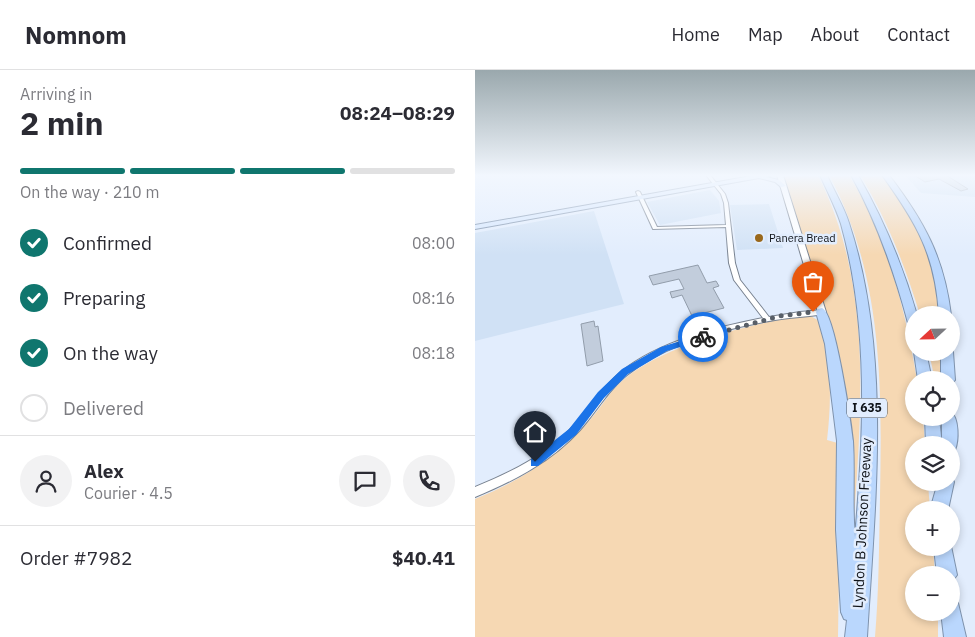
<!DOCTYPE html>
<meta charset="utf-8">
<style>
:root{--surface:#fff;--page:#f2f2f3;--text:#2b2b33;--muted:#7c7c81;--line:#e1e1e2;--accent:#0f766e}
body{margin:0;font-family:"IBM Plex Sans",sans-serif;background:var(--page);color:var(--text);height:100vh;display:flex;flex-direction:column;font-size:19px;white-space:nowrap}
*{box-sizing:border-box;margin:0}
p{font-size:16px;color:var(--muted)}
.icon{flex:none;width:28px;height:28px;fill:none;stroke:currentColor;stroke-width:2;stroke-linecap:round;stroke-linejoin:round}
.map{position:relative;flex:1;overflow:hidden}
.side{display:flex;flex-direction:column;background:var(--surface);width:475px}
.side>*{flex:none}
.needle{width:32px;rotate:248deg}
.tools{position:absolute;left:430px;top:236px;display:grid;gap:10px}
.tools a{display:grid;place-items:center;width:55px;height:55px;border-radius:50%;background:var(--surface);box-shadow:0 2px 8px #0003;font-size:25px}
.pin{position:absolute;display:grid;place-items:center;width:42px;height:42px;color:#fff;margin:-51px -21px;border-radius:50% 50% 50% 0;rotate:-45deg;box-shadow:0 0 5px #0007}
.pin .icon{rotate:45deg}
.courier{position:absolute;display:grid;place-items:center;width:50px;height:50px;margin:-25px;border:4px solid #1a73e8;border-radius:50%;background:#fff;color:#222;box-shadow:0 1px 6px #0007}
.head em{font-style:normal;font-weight:800}
.head div{display:flex;flex-direction:column-reverse}
.head{display:flex;align-items:center;justify-content:space-between;height:85px;padding:0 20px}
h1{font-size:32px;font-weight:800;line-height:38px}
.bar{display:grid;grid-template-columns:repeat(4,1fr);gap:8px 5px;align-content:center;height:60px;padding:0 20px}
.bar i{height:6px;border-radius:4px;background:var(--line)}
.bar .selected{background:var(--accent)}
.bar p{grid-column:span 4}
.line{display:flex;align-items:center;gap:12px;padding:0 20px;border-top:1px solid var(--line)}
.line div{flex:1}
.round{display:grid;place-items:center;flex:none;width:52px;height:52px;border-radius:26px;background:var(--page)}
ol{padding:0 20px;list-style:none}
li{display:flex;align-items:center;gap:15px;height:55px}
li p{margin-inline-start:auto}
li .icon{padding:5px;border-radius:50%;background:var(--accent);color:#fff;stroke-width:4}
li:last-child{color:var(--muted)}
li i{width:28px;height:28px;border:2px solid var(--line);border-radius:50%}
header{display:flex;align-items:center;gap:30px;box-sizing:border-box;height:70px;padding:0 25px;background:var(--surface);border-bottom:1px solid var(--line)}
header strong{font-size:24px}
nav{display:flex;gap:28px;margin-inline-start:auto;font-size:18px}
main{display:flex;flex:1;min-height:0}
.map>svg:first-child{display:block}
.built{fill:#d0e1f5}
.green{fill:#f6d8b3}
.building{fill:#c2cddc;stroke:#929dab}
.lines{fill:none;stroke-linecap:round;stroke-linejoin:round}
.street-casing{stroke:#788290;stroke-width:2}
.secondary-casing{stroke:#788290;stroke-width:2}
.primary-casing{stroke:#7e92ac;stroke-width:2}
.highway-casing{stroke:#7e92ac;stroke-width:2}
.street{fill:#fff;fill-rule:evenodd}
.secondary{fill:#fff;fill-rule:evenodd}
.primary{fill:#d6e7fe;fill-rule:evenodd}
.highway{fill:#bad7fd;fill-rule:evenodd}
.route{fill:#1a73e8}
.done{stroke:#585f68;stroke-width:5;stroke-dasharray:0 9}
.poi-dot{fill:#99681b;stroke:#e2edfd;stroke-width:2}
.labels{text-anchor:middle;stroke-width:5;stroke-linejoin:round;paint-order:stroke}
.far-poi-label{font-size:11px;fill:#0e1217;stroke:#e2edfd;text-anchor:start}
.shield{fill:#e2edfd;stroke:#4e545c;stroke-width:1}
.shield-label{font-size:12px;font-weight:bold;fill:#0e1217}
.street-label{font-size:14px;fill:#0e1217;stroke:#e2edfd}
</style>
<header>
<strong>Nomnom</strong>
<nav><a>Home</a><a>Map</a><a>About</a><a>Contact</a></nav>
</header>
<main>
<section class="side">
<div class="head"><div><h1>2 min</h1><p>Arriving in</p></div><em>08:24–08:29</em></div>
<div class="bar"><i class="selected"></i><i class="selected"></i><i class="selected"></i><i></i><p>On the way · 210 m</p></div>
<ol>
<li><svg class="icon" aria-label="check" viewBox="0 0 24 24"><path d="M5 12l5 5 9-10"/></svg>Confirmed<p>08:00</p></li>
<li><svg class="icon" aria-label="check" viewBox="0 0 24 24"><path d="M5 12l5 5 9-10"/></svg>Preparing<p>08:16</p></li>
<li><svg class="icon" aria-label="check" viewBox="0 0 24 24"><path d="M5 12l5 5 9-10"/></svg>On the way<p>08:18</p></li>
<li><i></i>Delivered</li>
</ol>
<div class="line" style="height:90px"><a class="round"><svg class="icon" aria-label="person" viewBox="0 0 24 24"><circle cx="12" cy="8" r="4"/><path d="M4 21q1-7 8-7t8 7"/></svg></a><div><b>Alex</b><p>Courier · 4.5</p></div><a class="round"><svg class="icon" aria-label="chat" viewBox="0 0 24 24"><path d="M4 5h16v11H9l-5 4z"/></svg></a><a class="round"><svg class="icon" aria-label="phone" viewBox="0 0 24 24"><path d="M5 4h4l2 5-3 2q2 4 5 5l2-3 5 2v4C11 20 4 13 5 4z"/></svg></a></div>
<div class="line" style="height:65px"><div>Order #7982</div><b>$40.41</b></div>
</section>
<div class="map">
<svg width="500" height="567" viewBox="0 0 500 567">
<rect width="100%" height="100%" fill="#e2edfd"/>
<g class="built">
<polygon points="430,105 500,105 500,127 446,123"/>
<polygon points="235,120 244,131 246,143 185,155 172,132"/>
<polygon points="294,134 308,178 262,180 255,135"/>
<polygon points="119,141 149,234 0,271 0,163"/>
</g>
<g class="green">
<path d="M343 105C397 214 387 331 379 449L376 448 374 368 364 288 308 106Z"/>
<path d="M354 105H374C412 169 430 237 442 310H439V348H448L450 375H439V412L453 413 455 440H439V478H458L460 505H439V542L463 543V567H400C404 520 404 474 405 427 407 317 408 205 354 105Z"/>
<path d="M385 105H407L429 132 452 174 467 245H445C430 196 412 149 385 105Z"/>
<path d="M334 245 346 252C356 291 357 329 352 370L366 374 363 567H0V429C44 412 84 386 115 350 128 335 136 319 152 307 192 274 282 252 334 245Z"/>
<polygon points="454,283 468,283 470,310 460,310"/>
</g>
<g class="building">
<polygon points="439,105 471,105 493,119 486,121 464,109 450,112"/>
<polygon points="223,195 232,213 241,211 244,216 238,218 249,238 217,246 207,225 197,228 195,222 209,219 204,209 178,215 174,206"/>
<polygon points="119,251 120,257 123,256 128,291 112,296 106,254"/>
</g>
<g class="lines">
<g class="street-casing">
<path id="street" d="M231 105H235L250 124 253 133 260 193 265 210 294 247 325 242 347 240H349L350 242 349 244C333 247 316 247 300 250 253 258 190 274 152 305 133 320 121 342 105 360 77 391 39 411 0 427V417C37 402 75 383 102 352 117 335 129 315 147 301 185 271 242 257 288 248L259 210 254 193 251 157 178 159 161 122 163 121 165 122 182 157 251 155 249 133 246 124Z"/>
</g>
<g class="secondary-casing">
<polygon id="secondary" points="302,105 308,105 351,242 350,244 347,245 343,242"/>
</g>
<g class="primary-casing">
<polygon id="primary" points="282,105 297,105 291,107 304,110 311,116 306,117 300,112 284,108 0,159 0,155"/>
</g>
<g class="highway-casing">
<g id="highway">
<path d="M345 105H352C359 121 369 137 374 153 417 283 400 433 392 567H370L372 550 369 549 366 542 361 460 362 371 350 274 341 242 343 239 347 238C360 242 376 353 378 371 380 403 377 435 380 467 389 363 394 255 366 154 361 138 352 121 345 105Z"/>
<path d="M376 105H383C409 150 428 196 442 245H439V257L433 253C419 201 402 152 376 105Z"/>
<path d="M407 105H414C449 151 469 187 476 245H464C460 184 442 154 407 105Z"/>
<polygon points="476,279 478,282 480,310 476,314 476,310 466,310 466,282 476,282"/>
<polygon points="439,282 451,282 457,310 443,310"/>
<path d="M476 342C484 348 484 371 480 380L476 382V375H467V348H476Z"/>
<polygon points="450,348 464,348 467,375 451,375"/>
<polygon points="476,406 479,412 473,440 455,440 463,412 476,412"/>
<polygon points="476,476 482,505 476,513 476,505 462,505 459,478 476,478"/>
<polygon points="476,530 483,533 491,567 469,567 466,542 476,542"/>
</g>
</g>
<use href="#street" class="street"/>
<use href="#secondary" class="secondary"/>
<use href="#primary" class="primary"/>
<use href="#highway" class="highway"/>
</g>
<linearGradient id="sky" x2="0" y2="1"><stop stop-color="#9aa8ad"/><stop offset="0.57" stop-color="#f2f7fe"/><stop offset="1" stop-color="#f2f7fe" stop-opacity="0"/></linearGradient>
<rect width="500" height="185" fill="url(#sky)"/>
<polygon class="route" points="228,264 231,264 231,269 192,281 153,304 129,328 101,365 63,396 56,396 56,389 94,359 123,322 147,299 186,277"/>
<g class="lines">
<polyline class="done" points="228,267 305,246 338,242"/>
</g>
<circle class="poi-dot" cx="284" cy="168" r="5"/>
<g class="labels">
<g class="far-poi-label">
<text x="294" y="172">Panera Bread</text>
</g>
<rect class="shield" x="372" y="328.5" width="40" height="19" rx="4"/>
<g class="shield-label">
<text x="392" y="342">I 635</text>
</g>
<g class="street-label">
<text transform="translate(387 453) rotate(-87)" y="5">Lyndon B Johnson Freeway</text>
</g>
</g>
</svg>
<div class="tools">
<a><svg class="needle" viewBox="-14 -14 28 28"><path d="M0-13l5 13h-10z" fill="#e53935"/><path d="M0 13l5-13h-10z" fill="#7c7c81"/></svg></a>
<a><svg class="icon" aria-label="locate" viewBox="0 0 24 24"><circle cx="12" cy="12" r="6"/><path d="M12 2v4M12 18v4M2 12h4M18 12h4"/></svg></a>
<a><svg class="icon" aria-label="layers" viewBox="0 0 24 24"><path d="M12 4l9 5-9 5-9-5zM3 14l9 5 9-5"/></svg></a>
<a>+</a>
<a>−</a>
</div>
<div class="pin" style="left:338px;top:242px;background:#ea580c"><svg class="icon" aria-label="bag" viewBox="0 0 24 24"><path d="M5 8h14l-1 12H6zM9 8a3 3 0 0 1 6 0"/></svg></div>
<div class="pin" style="left:60px;top:392px;background:#1f2937"><svg class="icon" aria-label="home" viewBox="0 0 24 24"><path d="M3 11l9-7 9 7M6 9v11h12V9"/></svg></div>
<div class="courier" style="left:228px;top:267px"><svg class="icon" aria-label="bike" viewBox="0 0 24 24"><circle cx="6" cy="16" r="4"/><circle cx="18" cy="16" r="4"/><path d="M6 16l4-8h5l3 8M10 8l3 8H6M13 5h3"/></svg></div>
</div>
</main>
